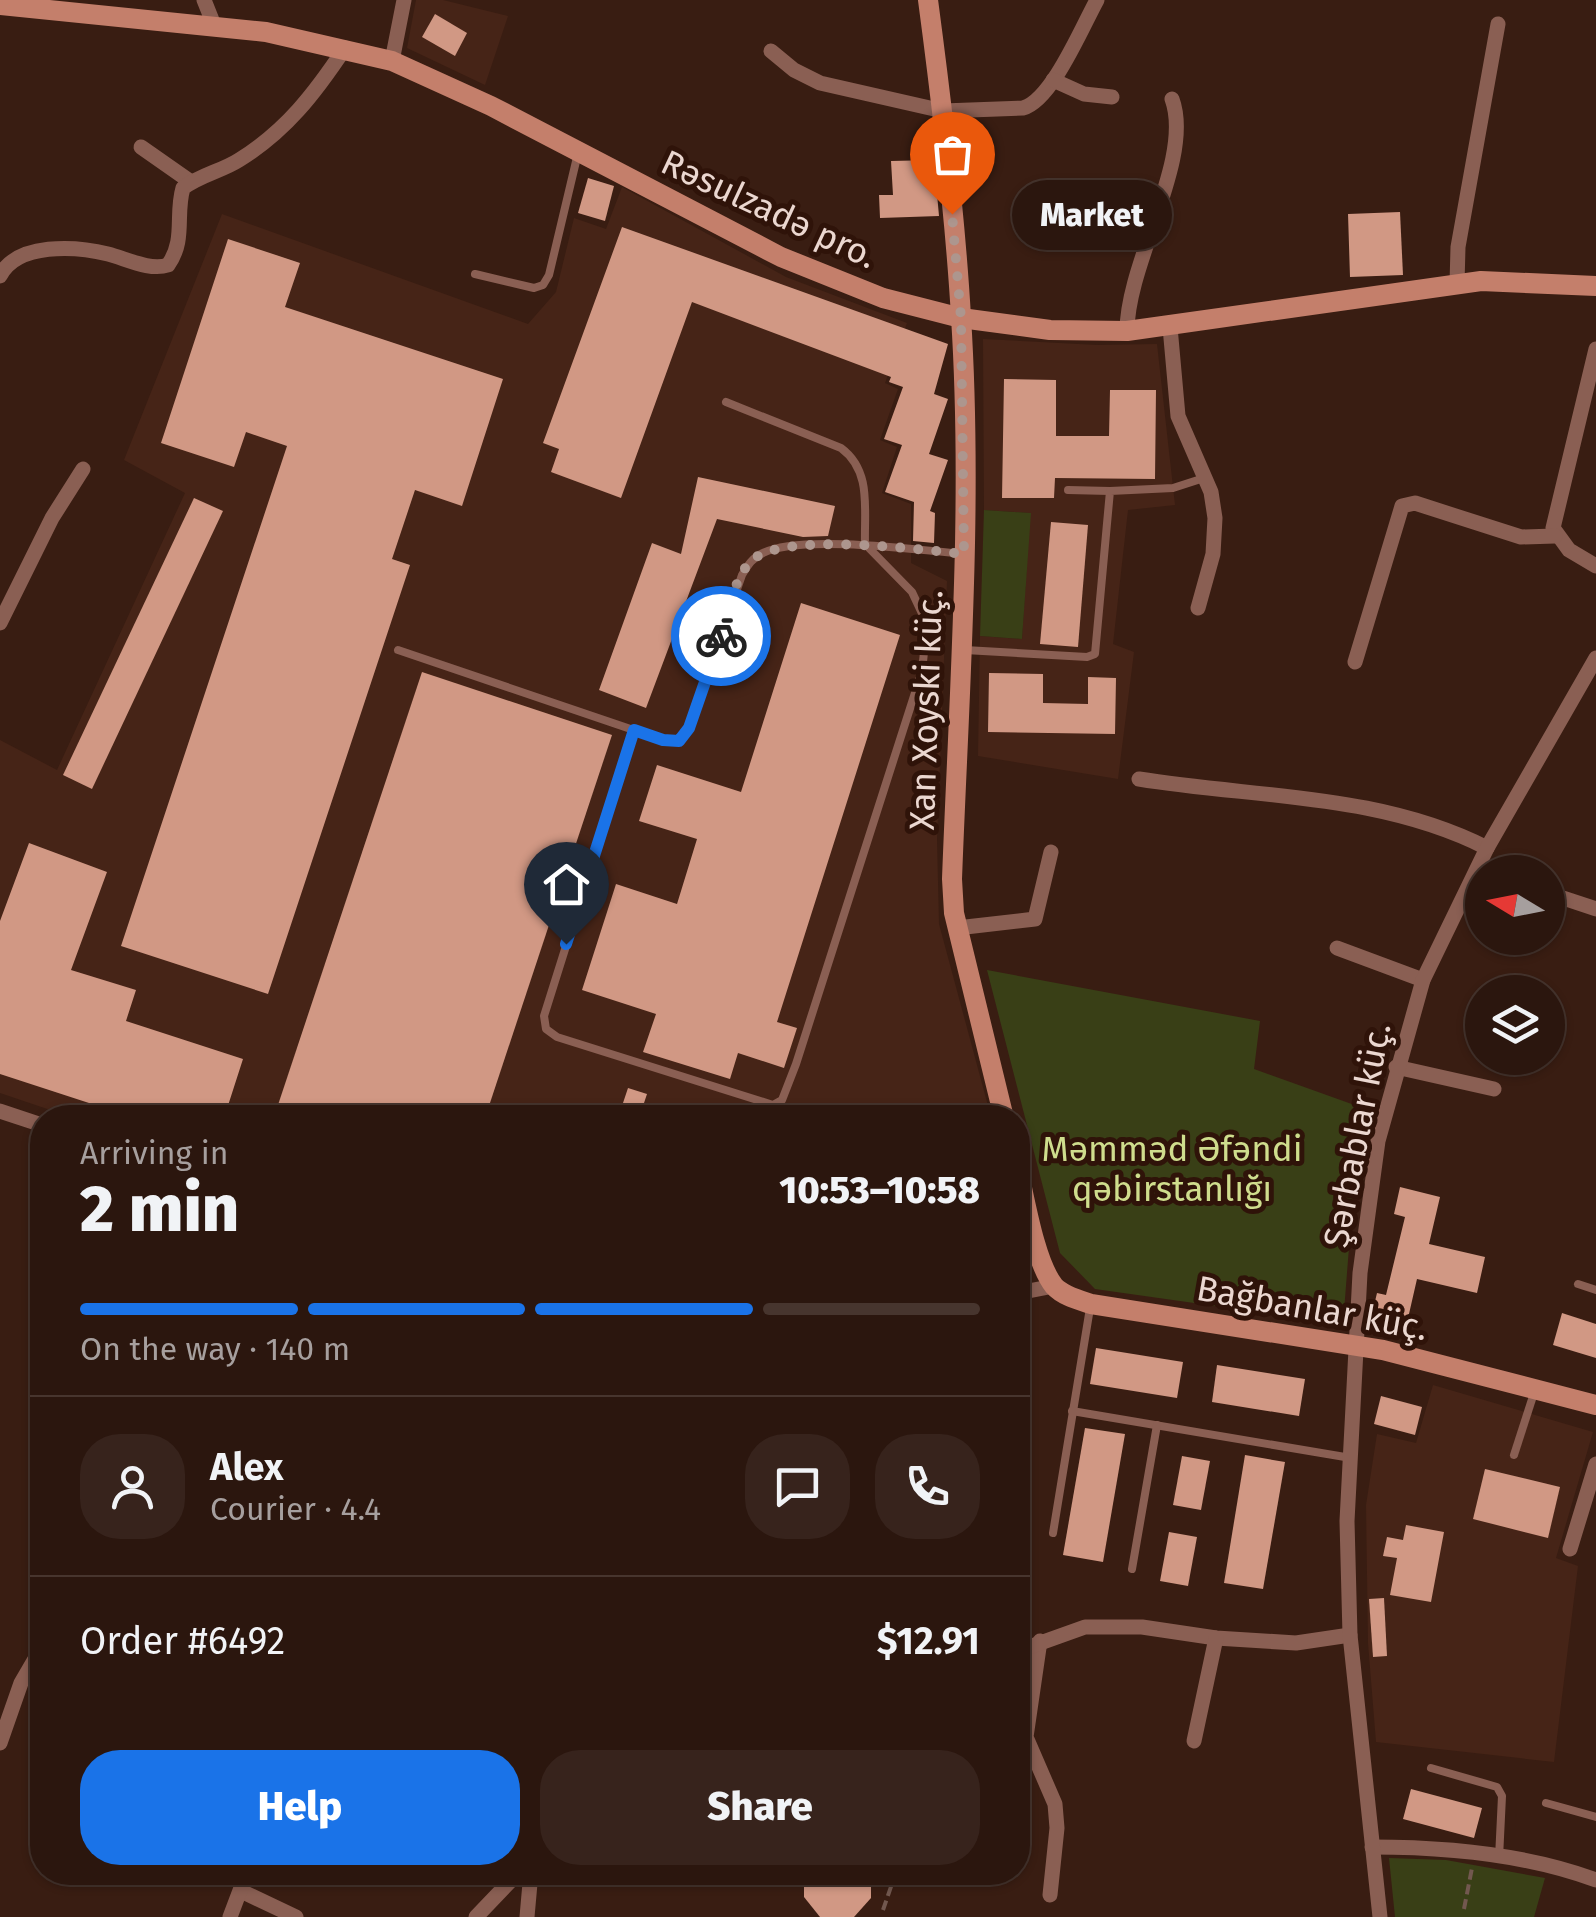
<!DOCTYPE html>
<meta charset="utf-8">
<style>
:root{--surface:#2b160e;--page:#37231c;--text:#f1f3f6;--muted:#a69f9e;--line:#47352e;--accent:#1a73e8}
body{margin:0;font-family:"Fira Sans",sans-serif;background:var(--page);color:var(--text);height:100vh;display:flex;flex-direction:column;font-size:38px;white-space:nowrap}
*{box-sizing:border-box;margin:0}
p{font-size:32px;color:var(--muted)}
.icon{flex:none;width:55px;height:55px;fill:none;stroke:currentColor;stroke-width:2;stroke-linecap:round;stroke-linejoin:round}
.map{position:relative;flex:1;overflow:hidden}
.details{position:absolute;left:30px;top:1105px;width:1000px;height:780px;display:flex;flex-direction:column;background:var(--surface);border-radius:40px;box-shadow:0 2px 8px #0004,0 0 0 2px var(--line)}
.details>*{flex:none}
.needle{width:65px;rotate:280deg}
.controls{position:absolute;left:1465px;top:855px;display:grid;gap:20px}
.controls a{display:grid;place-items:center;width:100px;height:100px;border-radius:50%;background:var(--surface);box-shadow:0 2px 8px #0004,0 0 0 2px var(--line);font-size:50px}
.pin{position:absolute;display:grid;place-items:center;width:85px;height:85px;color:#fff;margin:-102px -42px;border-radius:50% 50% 50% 0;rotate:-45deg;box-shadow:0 0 10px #0007}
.pin .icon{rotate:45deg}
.courier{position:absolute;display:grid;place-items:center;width:100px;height:100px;margin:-50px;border:8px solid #1a73e8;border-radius:50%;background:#fff;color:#222;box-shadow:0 2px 12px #0007}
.bubble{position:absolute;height:70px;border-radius:35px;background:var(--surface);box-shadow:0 2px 8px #0004,0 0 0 2px var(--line);font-size:32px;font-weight:800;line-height:70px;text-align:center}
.summary em{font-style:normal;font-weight:800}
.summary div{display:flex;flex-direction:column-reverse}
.summary{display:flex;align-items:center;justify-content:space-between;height:170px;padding:0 50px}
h1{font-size:65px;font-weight:800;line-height:75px}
.bar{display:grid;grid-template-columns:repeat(4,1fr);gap:15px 10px;align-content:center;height:120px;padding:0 50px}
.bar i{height:12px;border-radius:8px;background:var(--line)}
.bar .selected{background:var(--accent)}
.bar p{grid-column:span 4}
.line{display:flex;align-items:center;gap:25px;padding:0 50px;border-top:2px solid var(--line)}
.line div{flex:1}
.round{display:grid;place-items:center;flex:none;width:105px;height:105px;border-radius:40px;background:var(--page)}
.button{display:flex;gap:20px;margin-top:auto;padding:20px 50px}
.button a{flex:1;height:115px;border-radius:40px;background:var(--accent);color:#fff;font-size:40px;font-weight:800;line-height:115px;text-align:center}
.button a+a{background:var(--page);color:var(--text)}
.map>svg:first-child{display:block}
.built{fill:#462417}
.green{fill:#393f16}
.building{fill:#d19884}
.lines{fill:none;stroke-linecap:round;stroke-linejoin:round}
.path{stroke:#72584f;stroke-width:4;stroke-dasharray:10 5;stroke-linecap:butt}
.lane{stroke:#8a5f53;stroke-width:8}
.street{stroke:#8a5f53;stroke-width:15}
.secondary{stroke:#c47f6b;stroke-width:20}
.done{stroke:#ad968e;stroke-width:10;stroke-dasharray:0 18}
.route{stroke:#1a73e8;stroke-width:12}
.labels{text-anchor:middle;stroke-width:10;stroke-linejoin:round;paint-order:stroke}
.street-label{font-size:35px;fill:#ebd7d0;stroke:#2f1309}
.park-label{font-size:35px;fill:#cfdd8d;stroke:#2f1309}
</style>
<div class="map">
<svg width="1596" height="1917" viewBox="0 0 1596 1917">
<rect width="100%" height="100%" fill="#391d12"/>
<g class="built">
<polygon points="416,0 443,0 508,16 485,85 407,48"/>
<polygon points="622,187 786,277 907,323 885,383 898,389 880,440 897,447 882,493 911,504 911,563 947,581 937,839 939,924 991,1117 74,1118 0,1093 0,740 57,770 185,493 124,460 222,214 528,324 556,292 574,218 606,229"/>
<polygon points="983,339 1097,345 1157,344 1175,505 1128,510 1113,644 1134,652 1118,779 978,756 980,636 1022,639 1030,513 984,510"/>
<polygon points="1433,1385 1593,1432 1556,1558 1578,1566 1554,1762 1376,1742 1368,1643 1366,1505 1377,1434 1416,1443"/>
</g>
<g class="green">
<polygon points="984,510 1031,513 1022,639 980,636"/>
<polygon points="987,970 1260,1021 1254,1069 1360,1107 1343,1324 1095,1289 1060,1253"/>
<polygon points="1389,1858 1446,1860 1545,1878 1534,1917 1395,1917"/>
</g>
<g class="building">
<polygon points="435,14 467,33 455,56 422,37"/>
<polygon points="934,160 939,216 880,218 879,195 893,195 891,161"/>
<polygon points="588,178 614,186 605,221 578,213"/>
<polygon points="1400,212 1403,275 1350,277 1348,214"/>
<polygon points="622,227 948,344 934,394 948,399 929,454 948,460 930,511 935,513 934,543 913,541 914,502 885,492 902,445 884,439 903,387 889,382 891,377 692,302 621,498 551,472 559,449 543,443"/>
<polygon points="228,239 300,263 285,307 503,379 462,506 415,490 392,559 410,565 268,994 121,946 287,446 246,432 234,467 161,443"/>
<polygon points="1004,379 1056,380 1056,436 1109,436 1110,390 1156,390 1155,479 1055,478 1054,498 1002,498"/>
<polygon points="698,477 835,506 828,536 803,537 717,519 646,708 599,690 652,543 681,554"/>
<polygon points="194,498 223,511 92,789 63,775"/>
<polygon points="1051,522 1088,525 1078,647 1040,644"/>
<polygon points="801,603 900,635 777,1022 797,1028 784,1068 738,1053 730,1079 643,1052 656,1014 582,990 616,884 677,904 697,839 639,821 657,765 741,792"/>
<polygon points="422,672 612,735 485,1118 284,1118 275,1114"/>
<polygon points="989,673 1043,674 1043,703 1088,704 1088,677 1116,678 1115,734 988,732"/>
<polygon points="29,843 107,872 71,970 136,990 126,1021 243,1059 224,1118 135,1118 0,1074 0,921"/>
<polygon points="628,1088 647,1094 639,1118 618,1118"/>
<polygon points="1400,1187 1440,1197 1429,1244 1485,1257 1477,1293 1417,1279 1406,1327 1371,1318 1377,1293 1386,1295 1405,1217 1394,1214"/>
<polygon points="1562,1313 1596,1324 1596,1358 1553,1345"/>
<polygon points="1096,1348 1183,1362 1177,1398 1090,1384"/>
<polygon points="1217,1365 1305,1379 1299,1416 1212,1402"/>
<polygon points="1381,1396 1422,1407 1415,1435 1374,1424"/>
<polygon points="1085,1428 1125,1434 1103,1562 1063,1555"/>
<polygon points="1245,1455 1285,1462 1263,1589 1224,1583"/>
<polygon points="1182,1456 1210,1461 1201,1510 1173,1505"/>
<polygon points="1485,1469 1560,1487 1548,1538 1473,1519"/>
<polygon points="1406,1525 1444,1532 1431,1602 1390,1595 1397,1558 1383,1556 1387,1537 1403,1540"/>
<polygon points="1169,1532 1197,1537 1188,1586 1160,1581"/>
<polygon points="1384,1598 1387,1656 1373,1657 1369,1599"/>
<polygon points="1411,1789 1482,1808 1474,1838 1403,1819"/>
<polygon points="804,1872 871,1872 871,1898 854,1917 820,1917 804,1897"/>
</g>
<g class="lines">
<g class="path">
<polyline points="1464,1909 1472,1868"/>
<polyline points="883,1910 896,1872"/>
</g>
<g class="lane">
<polyline points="475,274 534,288 543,285 549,275 578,153"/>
<polyline points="1068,490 1110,491"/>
<path d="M398 650 663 740 679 741 689 728 742 575C748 565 752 558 763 553 799 534 920 550 964 554"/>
<polyline points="965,650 1087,657 1095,654 1110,491 1173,488 1204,478"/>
<path d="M634 730 544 1016 546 1029 557 1037 773 1105 782 1100 796 1064 922 671 927 624 912 592 865 544C864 509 872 471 841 448L726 402"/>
<polyline points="1578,1284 1596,1290"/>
<polyline points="1072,1411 1351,1458"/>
<polyline points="1514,1455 1534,1393"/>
<polyline points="1053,1533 1090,1308"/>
<polyline points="1132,1569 1157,1425"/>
<polyline points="1431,1768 1497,1787 1502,1796 1499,1858"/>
<polyline points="1546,1803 1596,1817"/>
</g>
<g class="street">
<polyline points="204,0 214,25"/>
<path d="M771 51 794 70 820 83 943 111 1023 108C1052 100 1082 27 1097 0"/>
<polyline points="392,61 404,0"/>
<polyline points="1053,80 1084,94 1112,97"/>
<polyline points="141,147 191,182"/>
<path d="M0 276C17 242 76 246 108 254 127 259 150 271 168 265 186 240 175 215 183 188 200 175 222 171 239 160 286 131 315 93 345 48"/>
<polyline points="1457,284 1458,247 1498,24"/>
<polyline points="1170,327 1178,416 1211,492 1215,518 1213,554 1198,608"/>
<path d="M1127 331C1127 262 1194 159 1172 99"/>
<polyline points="1596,349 1553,528 1569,550 1596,566"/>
<polyline points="0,623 52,518 83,469"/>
<polyline points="1355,662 1402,506 1415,503 1521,537 1555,536"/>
<path d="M1139 779C1256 798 1379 793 1487 848"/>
<polyline points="1548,893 1596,909"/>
<polyline points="957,928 1035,919 1051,852"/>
<polyline points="1337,948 1423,980"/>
<polyline points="1396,1067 1494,1089"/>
<polyline points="0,1111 42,1125"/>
<polyline points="1018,1293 1054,1286"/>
<polyline points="1570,1549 1596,1464"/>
<polyline points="1040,1641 1026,1737 1055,1804 1057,1828 1050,1895"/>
<polyline points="1018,1651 1085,1627 1142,1627 1216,1638 1296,1643 1350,1635"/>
<polyline points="1194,1741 1216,1638"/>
<polyline points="0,1743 21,1683 42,1647"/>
<path d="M1372 1847C1446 1847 1526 1854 1596 1880"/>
<polyline points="241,1891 296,1917"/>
<polyline points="230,1917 247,1872"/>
<polyline points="476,1917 519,1872"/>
<polyline points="527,1917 531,1872"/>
<polyline points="1380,1917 1350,1635 1347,1521 1360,1273 1378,1141 1423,980 1487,848 1596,658"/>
</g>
<g class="secondary">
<path d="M928 0C942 105 955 211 961 317 973 504 959 693 952 879L954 913 1004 1118"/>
<polyline points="0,5 266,32 392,61 491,106 781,257 883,298 961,318 1050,330 1127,331 1481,281 1596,286"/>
<path d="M1018 1169C1025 1200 1035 1262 1054 1286 1063 1296 1079 1300 1091 1304L1383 1350 1596 1405"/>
</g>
</g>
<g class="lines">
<path class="done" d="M721 636C728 614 733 582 749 563 777 530 922 550 964 554L961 318 952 214"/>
<polyline class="route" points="566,944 634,730 663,740 679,741 689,728 721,636"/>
</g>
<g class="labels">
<g class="street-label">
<text transform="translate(769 209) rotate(25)" y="12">Rəsulzadə pro.</text>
<text transform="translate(926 710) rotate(-88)" y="12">Xan Xoyski küç.</text>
<text transform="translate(1357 1135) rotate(-79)" y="12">Şərbablar küç.</text>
<text transform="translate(1312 1308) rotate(10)" y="12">Bağbanlar küç.</text>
</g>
<g class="park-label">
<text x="1172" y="1161">Məmməd Əfəndi<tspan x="1172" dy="40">qəbirstanlığı</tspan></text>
</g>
</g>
</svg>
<div class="controls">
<a><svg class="needle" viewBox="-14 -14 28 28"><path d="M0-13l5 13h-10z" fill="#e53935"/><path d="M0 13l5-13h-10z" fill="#a69f9e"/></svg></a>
<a><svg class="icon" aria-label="layers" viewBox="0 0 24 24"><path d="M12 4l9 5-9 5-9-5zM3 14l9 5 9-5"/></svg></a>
</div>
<div class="pin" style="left:952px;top:214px;background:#ea580c"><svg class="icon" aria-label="bag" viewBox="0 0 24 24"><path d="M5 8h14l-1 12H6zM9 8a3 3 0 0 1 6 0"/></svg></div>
<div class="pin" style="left:566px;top:944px;background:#1f2937"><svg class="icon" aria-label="home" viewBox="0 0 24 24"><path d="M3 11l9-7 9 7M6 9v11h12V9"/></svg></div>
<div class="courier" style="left:721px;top:636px"><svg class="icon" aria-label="bike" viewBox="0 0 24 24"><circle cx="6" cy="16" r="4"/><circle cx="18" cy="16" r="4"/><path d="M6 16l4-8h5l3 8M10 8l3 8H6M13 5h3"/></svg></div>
<div class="bubble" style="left:1012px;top:180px;width:160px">Market</div>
<section class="details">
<div class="summary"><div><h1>2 min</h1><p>Arriving in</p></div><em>10:53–10:58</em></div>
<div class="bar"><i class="selected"></i><i class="selected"></i><i class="selected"></i><i></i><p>On the way · 140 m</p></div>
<div class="line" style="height:180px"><a class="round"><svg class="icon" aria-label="person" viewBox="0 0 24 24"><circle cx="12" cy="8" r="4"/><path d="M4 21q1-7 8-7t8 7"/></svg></a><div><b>Alex</b><p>Courier · 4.4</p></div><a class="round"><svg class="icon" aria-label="chat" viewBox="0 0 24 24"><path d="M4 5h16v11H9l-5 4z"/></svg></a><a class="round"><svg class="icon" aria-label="phone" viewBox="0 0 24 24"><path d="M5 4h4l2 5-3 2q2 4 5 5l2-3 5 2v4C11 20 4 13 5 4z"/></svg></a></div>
<div class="line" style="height:130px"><div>Order #6492</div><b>$12.91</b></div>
<div class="button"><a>Help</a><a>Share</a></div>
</section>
</div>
